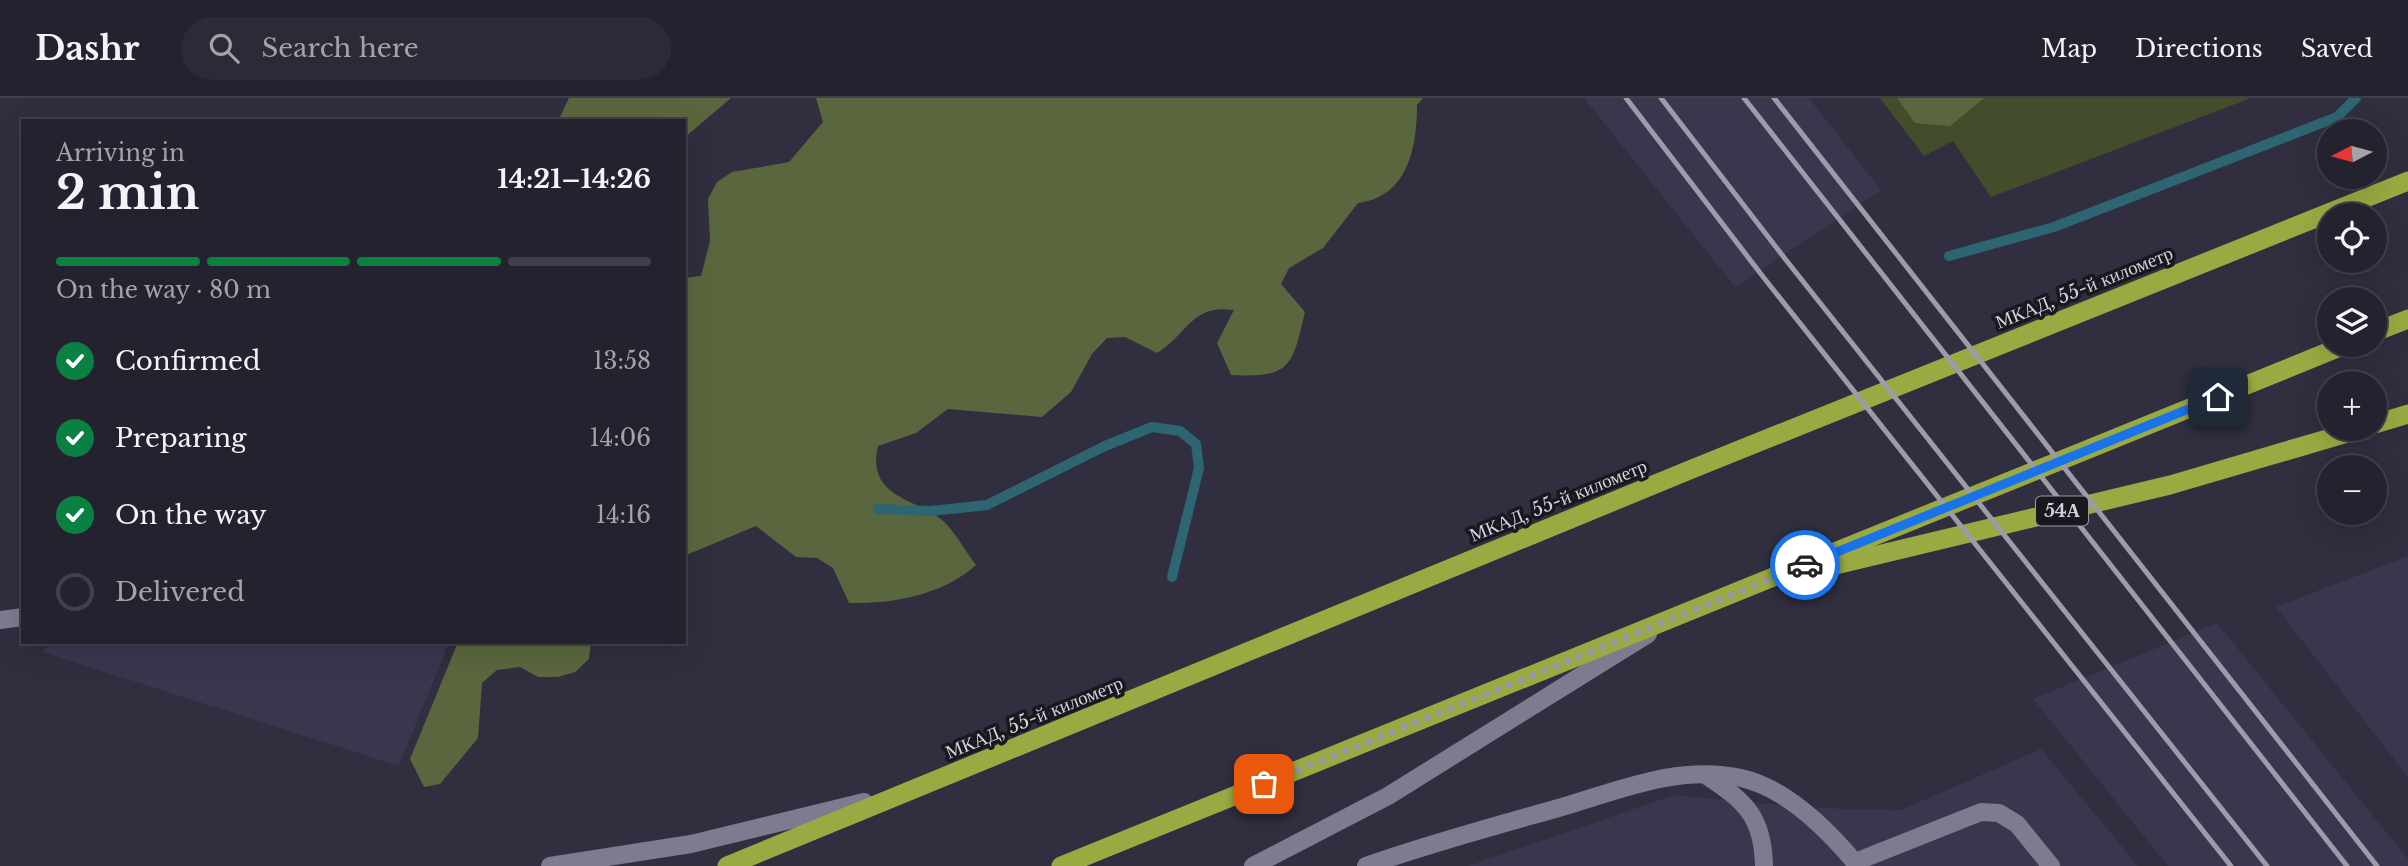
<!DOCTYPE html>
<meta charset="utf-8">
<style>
:root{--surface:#24222f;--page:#2c2a37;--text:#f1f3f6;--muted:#a3a4aa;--line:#413f4b;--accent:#0b8043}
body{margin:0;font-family:"Libre Baskerville",serif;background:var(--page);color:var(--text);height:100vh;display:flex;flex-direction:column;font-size:26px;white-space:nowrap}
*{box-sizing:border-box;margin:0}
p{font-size:23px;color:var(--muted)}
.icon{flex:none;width:38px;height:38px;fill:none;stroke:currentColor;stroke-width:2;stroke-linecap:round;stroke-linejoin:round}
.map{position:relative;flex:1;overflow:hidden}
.side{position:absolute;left:21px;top:21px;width:665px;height:525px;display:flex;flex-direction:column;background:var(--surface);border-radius:0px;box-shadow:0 7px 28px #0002,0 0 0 2px var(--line)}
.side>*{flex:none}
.needle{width:46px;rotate:264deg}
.tools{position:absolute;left:2317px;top:21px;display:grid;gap:14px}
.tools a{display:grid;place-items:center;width:70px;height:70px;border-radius:50%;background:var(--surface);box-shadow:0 7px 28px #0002,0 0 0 2px var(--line);font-size:35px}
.pin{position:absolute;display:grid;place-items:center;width:60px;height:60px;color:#fff;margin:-30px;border-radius:14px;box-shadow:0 4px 10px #0006}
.courier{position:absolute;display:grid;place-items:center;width:70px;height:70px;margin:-35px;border:5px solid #1a73e8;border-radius:50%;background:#fff;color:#222;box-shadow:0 2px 9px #0007}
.head em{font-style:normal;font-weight:800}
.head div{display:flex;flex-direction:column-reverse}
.head{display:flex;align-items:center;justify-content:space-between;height:119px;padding:0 35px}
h1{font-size:46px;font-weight:800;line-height:52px}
.bar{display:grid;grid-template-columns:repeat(4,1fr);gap:10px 7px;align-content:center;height:84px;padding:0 35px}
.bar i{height:9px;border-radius:5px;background:var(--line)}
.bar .on{background:var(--accent)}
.bar p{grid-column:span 4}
ol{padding:0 35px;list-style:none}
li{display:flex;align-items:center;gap:21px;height:77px}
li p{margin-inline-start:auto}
li .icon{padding:7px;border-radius:50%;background:var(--accent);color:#fff;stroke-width:4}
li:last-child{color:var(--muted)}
li i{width:38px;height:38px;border:4px solid var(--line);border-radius:50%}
header{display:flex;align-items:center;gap:42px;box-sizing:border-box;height:98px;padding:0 35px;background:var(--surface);border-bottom:2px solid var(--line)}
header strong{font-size:33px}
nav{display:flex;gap:38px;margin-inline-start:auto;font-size:24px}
.search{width:490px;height:63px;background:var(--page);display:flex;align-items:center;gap:18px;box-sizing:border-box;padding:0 24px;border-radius:38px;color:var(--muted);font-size:26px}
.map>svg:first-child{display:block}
.built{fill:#39374e}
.green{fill:#434d2b}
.forest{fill:#5a673e}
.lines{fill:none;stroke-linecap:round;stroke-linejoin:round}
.stream{stroke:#2d6572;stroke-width:10}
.service{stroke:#7d7b8f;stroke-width:18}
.tertiary{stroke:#7d7b8f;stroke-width:18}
.trunk{stroke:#99aa42;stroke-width:19}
.rail{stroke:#9c9ca9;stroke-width:5}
.done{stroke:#9999a6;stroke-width:7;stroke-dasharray:0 12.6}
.route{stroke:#1a73e8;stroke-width:9}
.labels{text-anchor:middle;stroke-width:7;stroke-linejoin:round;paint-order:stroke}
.shield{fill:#18181f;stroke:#9a9aa4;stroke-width:2}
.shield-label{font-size:18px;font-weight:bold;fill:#d2d2dd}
.street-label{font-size:19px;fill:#d2d2dd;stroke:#18181f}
</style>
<header>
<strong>Dashr</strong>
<div class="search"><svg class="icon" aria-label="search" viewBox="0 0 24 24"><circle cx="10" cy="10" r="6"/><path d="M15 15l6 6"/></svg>Search here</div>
<nav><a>Map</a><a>Directions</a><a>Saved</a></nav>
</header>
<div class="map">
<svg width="2408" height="768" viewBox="0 0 2408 768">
<rect width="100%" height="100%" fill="#302e3f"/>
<g class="built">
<polygon points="1584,0 1809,0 1881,92 1735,189"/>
<polygon points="2408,458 2408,679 2276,509"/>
<polygon points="2217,525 2408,761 2408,768 2168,768 2033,601"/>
<polygon points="53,544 449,544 399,668 42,554"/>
<polygon points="2041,651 2138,768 1468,768 1675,697 1813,710 1901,712"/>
</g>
<polygon class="green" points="1880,0 2251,0 1991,99 1953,43 1924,58"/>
<g class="forest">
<polygon points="569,0 731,0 684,40 684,23 558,23"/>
<path d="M816 0H1423L1417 7C1417 49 1408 99 1358 105L1323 150 1289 170 1281 186 1305 214C1292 269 1291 280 1231 277L1217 245 1234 212C1191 206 1188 236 1157 255L1125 239 1107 240 1092 256 1071 294 1042 319 948 311 916 335 878 348C867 396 908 399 938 419 953 429 965 453 976 467 943 497 893 506 849 505L833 470 817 460 796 459 756 428 684 458V180L701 178 710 143 708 101 717 84 732 74 789 64 823 24Z"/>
<polygon points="1897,0 1984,0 1950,28 1915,25"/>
<polygon points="458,544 591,544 589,561 575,574 558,579 538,579 520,569 497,572 482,585 478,640 440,686 424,689 410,661"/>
</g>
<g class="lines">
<g class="stream">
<polyline points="1949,158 2054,129 2337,19 2356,0"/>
<polyline points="878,411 931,413 987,407 1105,348 1152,329 1180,333 1196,346 1199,370 1172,479"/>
</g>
<g class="service">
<polyline points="0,522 23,519"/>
<path d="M1707 678C1746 704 1763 719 1764 768"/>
<polyline points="1855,764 1981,714 1999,715 2017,726 2051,768"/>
<path d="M1366 768C1428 746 1491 729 1555 711 1616 694 1675 666 1741 680 1787 690 1829 733 1858 768"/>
</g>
<g class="tertiary">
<polyline points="550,768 691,746 864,704"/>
<polyline points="1253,768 1388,698 1648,536"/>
</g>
<g class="trunk">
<polyline points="2375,234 2408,221"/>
<polyline points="2375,326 2408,316"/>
<polyline points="1823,470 2170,387 2361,331"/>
<polyline points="727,768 1692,371 2408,83"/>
<polyline points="1061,768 2345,247"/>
</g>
<g class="rail">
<polyline points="1626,0 1764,180 2231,768"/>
<polyline points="1661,0 1786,162 2267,768"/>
<polyline points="1744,0 2347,768"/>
<polyline points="1774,0 2377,768"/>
</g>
</g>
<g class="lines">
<polyline class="done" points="1264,686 1805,467"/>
<polyline class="route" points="1805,467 2218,299"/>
</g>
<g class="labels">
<rect class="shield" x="2036" y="398.5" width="52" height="29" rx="5"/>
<g class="shield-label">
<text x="2062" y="419">54А</text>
</g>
<g class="street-label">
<text transform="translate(2084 189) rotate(-22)" y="7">МКАД, 55-й километр</text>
<text transform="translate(1558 402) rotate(-22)" y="7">МКАД, 55-й километр</text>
<text transform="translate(1034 619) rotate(-22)" y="7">МКАД, 55-й километр</text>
</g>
</g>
</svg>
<div class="tools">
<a><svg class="needle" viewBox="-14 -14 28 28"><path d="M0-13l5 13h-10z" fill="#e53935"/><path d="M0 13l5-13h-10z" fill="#a3a4aa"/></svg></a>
<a><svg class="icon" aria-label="locate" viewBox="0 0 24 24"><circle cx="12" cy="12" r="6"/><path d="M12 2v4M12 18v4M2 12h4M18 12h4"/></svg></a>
<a><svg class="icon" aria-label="layers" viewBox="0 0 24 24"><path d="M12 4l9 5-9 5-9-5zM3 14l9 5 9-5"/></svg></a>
<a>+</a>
<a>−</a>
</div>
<div class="pin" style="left:1264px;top:686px;background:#ea580c"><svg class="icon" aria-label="bag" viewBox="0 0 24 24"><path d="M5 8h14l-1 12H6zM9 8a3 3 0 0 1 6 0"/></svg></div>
<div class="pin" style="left:2218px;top:299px;background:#1f2937"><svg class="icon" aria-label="home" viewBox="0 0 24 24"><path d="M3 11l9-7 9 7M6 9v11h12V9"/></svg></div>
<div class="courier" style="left:1805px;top:467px"><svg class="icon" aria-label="car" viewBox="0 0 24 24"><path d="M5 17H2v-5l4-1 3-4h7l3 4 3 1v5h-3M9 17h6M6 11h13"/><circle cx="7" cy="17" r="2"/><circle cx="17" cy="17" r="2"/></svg></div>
<section class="side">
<div class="head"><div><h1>2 min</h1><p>Arriving in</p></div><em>14:21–14:26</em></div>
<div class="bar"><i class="on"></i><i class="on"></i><i class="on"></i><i></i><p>On the way · 80 m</p></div>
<ol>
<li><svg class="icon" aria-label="check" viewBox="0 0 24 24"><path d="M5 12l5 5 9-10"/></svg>Confirmed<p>13:58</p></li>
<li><svg class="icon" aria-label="check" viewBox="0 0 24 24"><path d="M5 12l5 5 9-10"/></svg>Preparing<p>14:06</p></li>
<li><svg class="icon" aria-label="check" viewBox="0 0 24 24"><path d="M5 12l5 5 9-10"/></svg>On the way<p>14:16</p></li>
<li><i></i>Delivered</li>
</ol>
</section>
</div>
